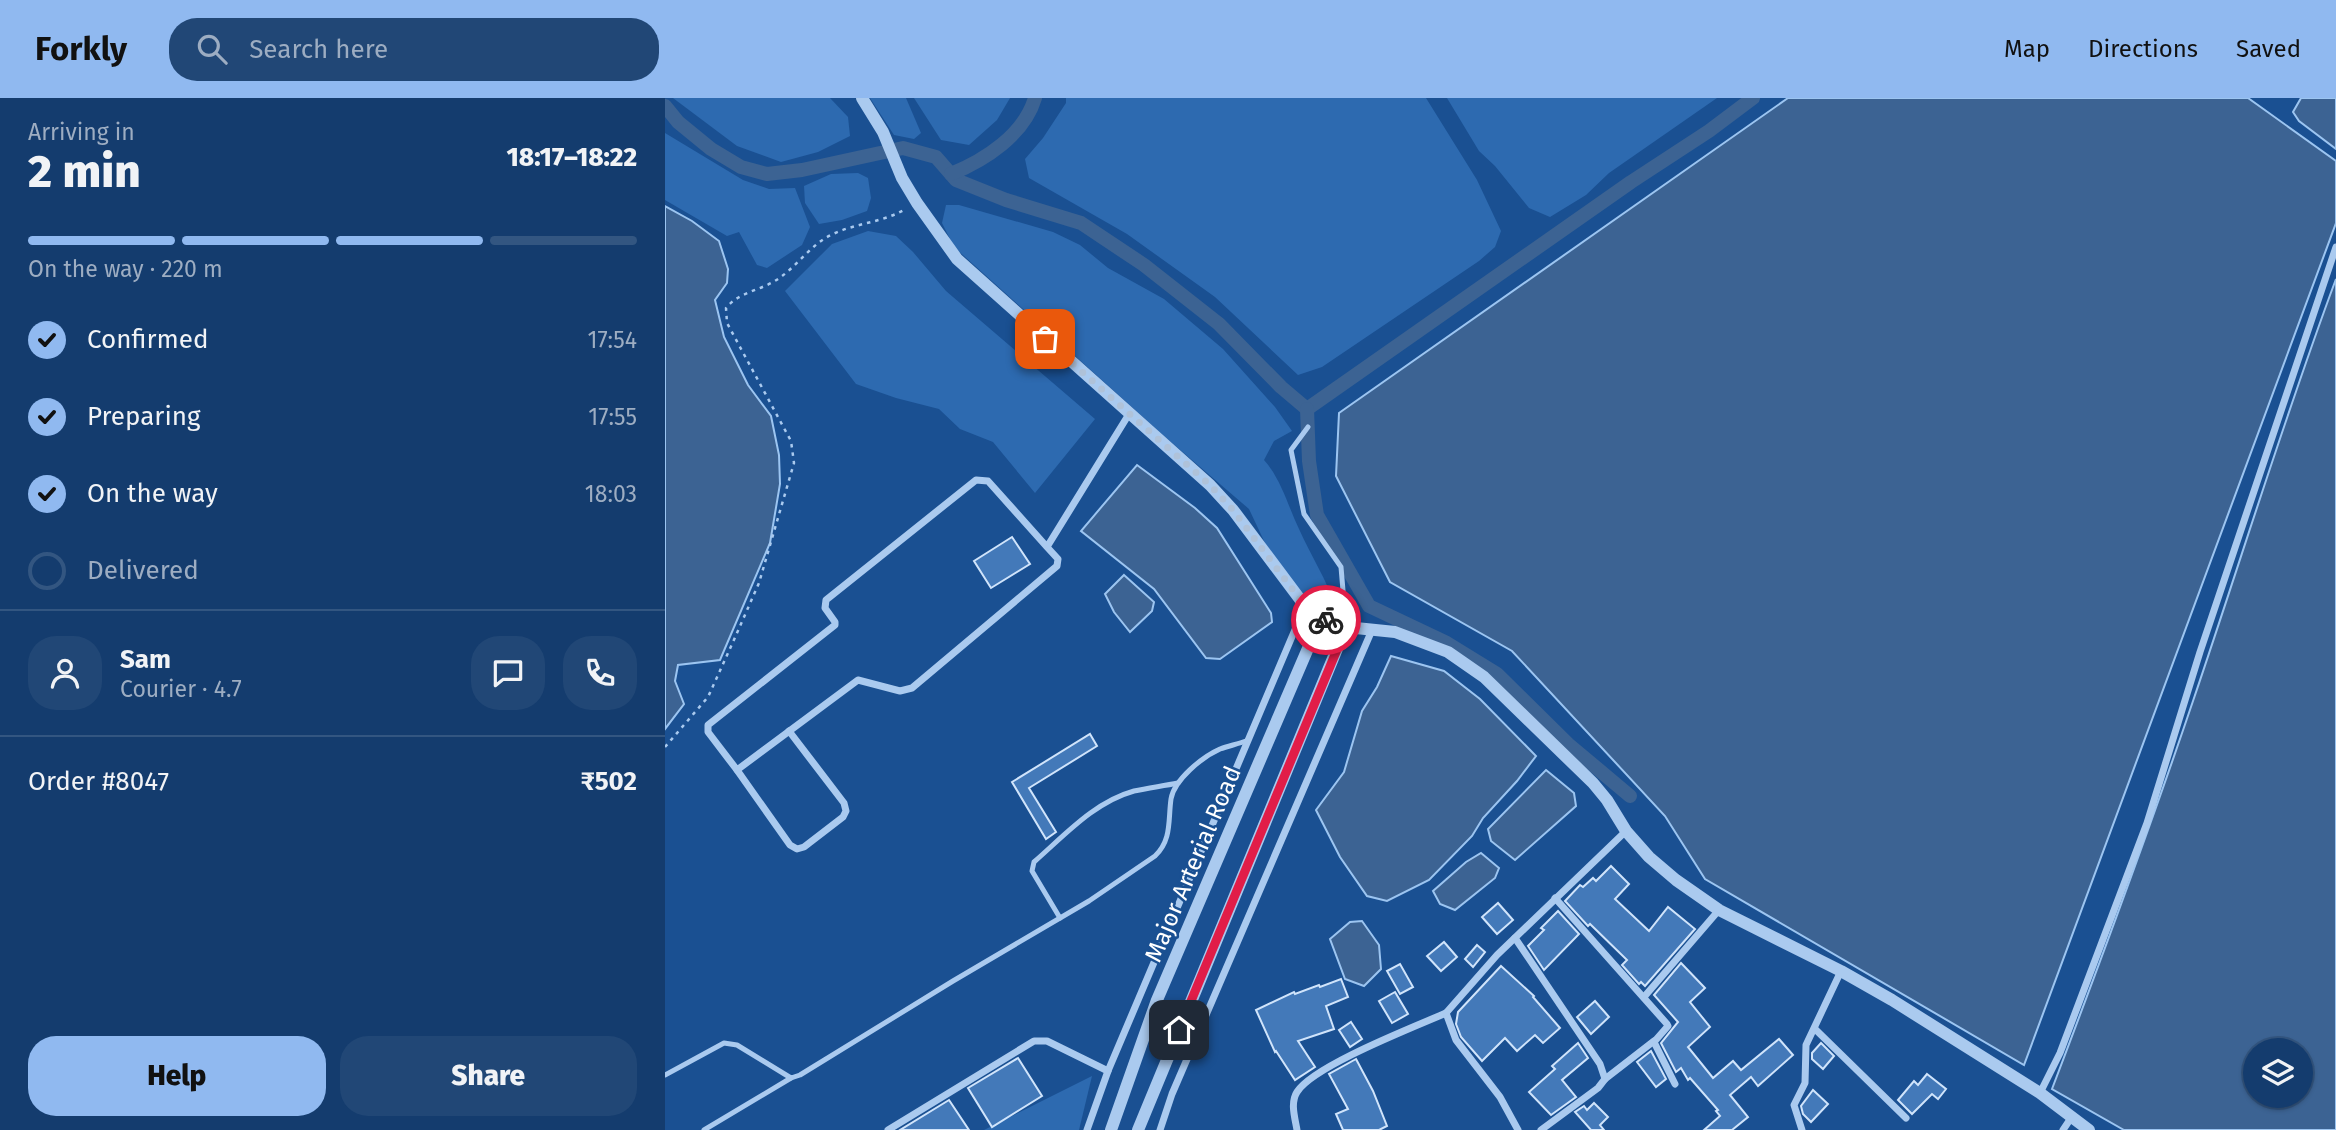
<!DOCTYPE html>
<meta charset="utf-8">
<style>
:root{--surface:#143c6e;--page:#214776;--text:#f1f3f6;--muted:#9dadc2;--line:#335681;--accent:#90b9f0}
body{margin:0;font-family:"Fira Sans",sans-serif;background:var(--page);color:var(--text);height:100vh;display:flex;flex-direction:column;font-size:26px;white-space:nowrap}
*{box-sizing:border-box;margin:0}
p{font-size:23px;color:var(--muted)}
.icon{flex:none;width:38px;height:38px;fill:none;stroke:currentColor;stroke-width:2;stroke-linecap:round;stroke-linejoin:round}
.map{position:relative;flex:1;overflow:hidden}
.details{display:flex;flex-direction:column;background:var(--surface);width:665px}
.details>*{flex:none}
.tools{position:absolute;left:1578px;top:940px;display:grid;gap:14px}
.tools a{display:grid;place-items:center;width:70px;height:70px;border-radius:50%;background:var(--surface);box-shadow:0 2px 5px #0004,0 0 0 2px var(--line);font-size:35px}
.pin{position:absolute;display:grid;place-items:center;width:60px;height:60px;color:#fff;margin:-30px;border-radius:14px;box-shadow:0 4px 10px #0006}
.courier{position:absolute;display:grid;place-items:center;width:70px;height:70px;margin:-35px;border:5px solid #e11d48;border-radius:50%;background:#fff;color:#222;box-shadow:0 2px 9px #0007}
.summary em{font-style:normal;font-weight:800}
.summary div{display:flex;flex-direction:column-reverse}
.summary{display:flex;align-items:center;justify-content:space-between;height:119px;padding:0 28px}
h1{font-size:46px;font-weight:800;line-height:52px}
.bar{display:grid;grid-template-columns:repeat(4,1fr);gap:10px 7px;align-content:center;height:84px;padding:0 28px}
.bar i{height:9px;border-radius:5px;background:var(--line)}
.bar .on{background:var(--accent)}
.bar p{grid-column:span 4}
.line{display:flex;align-items:center;gap:18px;padding:0 28px;border-top:2px solid var(--line)}
.line div{flex:1}
.round{display:grid;place-items:center;flex:none;width:74px;height:74px;border-radius:28px;background:var(--page)}
ol{padding:0 28px;list-style:none}
li{display:flex;align-items:center;gap:21px;height:77px}
li p{margin-inline-start:auto}
li .icon{padding:7px;border-radius:50%;background:var(--accent);color:#111;stroke-width:4}
li:last-child{color:var(--muted)}
li i{width:38px;height:38px;border:4px solid var(--line);border-radius:50%}
.button{display:flex;gap:14px;margin-top:auto;padding:14px 28px}
.button a{flex:1;height:80px;border-radius:28px;background:var(--accent);color:#111;font-size:28px;font-weight:800;line-height:80px;text-align:center}
.button a+a{background:var(--page);color:var(--text)}
header{display:flex;align-items:center;gap:42px;box-sizing:border-box;height:98px;padding:0 35px;background:var(--accent);color:#111}
header strong{font-size:33px}
nav{display:flex;gap:38px;margin-inline-start:auto;font-size:24px}
.search{width:490px;height:63px;background:var(--page);display:flex;align-items:center;gap:18px;box-sizing:border-box;padding:0 24px;border-radius:28px;color:var(--muted);font-size:26px}
main{display:flex;flex:1;min-height:0}
.map>svg:first-child{display:block}
.green{fill:#2d6ab0}
.water{fill:#3c6393;stroke:#9cc5f1;stroke-width:2;fill-rule:evenodd}
.lines{fill:none;stroke-linecap:round;stroke-linejoin:round}
.canal{stroke:#3c6393;stroke-width:14}
.building{fill:#4379b9;stroke:#d0e4fb;stroke-width:2}
.path{stroke:#aacaef;stroke-width:2.5;stroke-dasharray:3.5 5;stroke-linecap:butt}
.service{stroke:#aacaef;stroke-width:5}
.minor{stroke:#aacaef;stroke-width:7}
.tertiary{stroke:#aacaef;stroke-width:12}
.done{stroke:#afc2d9;stroke-width:7;stroke-dasharray:0 12.6}
.route{stroke:#e11d48;stroke-width:9}
.labels{text-anchor:middle;stroke-width:5;stroke-linejoin:round;paint-order:stroke}
.street-label{font-size:24px;fill:#fff;stroke:#1a5092}
</style>
<header>
<strong>Forkly</strong>
<div class="search"><svg class="icon" aria-label="search" viewBox="0 0 24 24"><circle cx="10" cy="10" r="6"/><path d="M15 15l6 6"/></svg>Search here</div>
<nav><a>Map</a><a>Directions</a><a>Saved</a></nav>
</header>
<main>
<section class="details">
<div class="summary"><div><h1>2 min</h1><p>Arriving in</p></div><em>18:17–18:22</em></div>
<div class="bar"><i class="on"></i><i class="on"></i><i class="on"></i><i></i><p>On the way · 220 m</p></div>
<ol>
<li><svg class="icon" aria-label="check" viewBox="0 0 24 24"><path d="M5 12l5 5 9-10"/></svg>Confirmed<p>17:54</p></li>
<li><svg class="icon" aria-label="check" viewBox="0 0 24 24"><path d="M5 12l5 5 9-10"/></svg>Preparing<p>17:55</p></li>
<li><svg class="icon" aria-label="check" viewBox="0 0 24 24"><path d="M5 12l5 5 9-10"/></svg>On the way<p>18:03</p></li>
<li><i></i>Delivered</li>
</ol>
<div class="line" style="height:126px"><a class="round"><svg class="icon" aria-label="person" viewBox="0 0 24 24"><circle cx="12" cy="8" r="4"/><path d="M4 21q1-7 8-7t8 7"/></svg></a><div><b>Sam</b><p>Courier · 4.7</p></div><a class="round"><svg class="icon" aria-label="chat" viewBox="0 0 24 24"><path d="M4 5h16v11H9l-5 4z"/></svg></a><a class="round"><svg class="icon" aria-label="phone" viewBox="0 0 24 24"><path d="M5 4h4l2 5-3 2q2 4 5 5l2-3 5 2v4C11 20 4 13 5 4z"/></svg></a></div>
<div class="line" style="height:91px"><div>Order #8047</div><b>₹502</b></div>
<div class="button"><a>Help</a><a>Share</a></div>
</section>
<div class="map">
<svg width="1671" height="1032" viewBox="0 0 1671 1032">
<rect width="100%" height="100%" fill="#1a5092"/>
<g class="green">
<polygon points="8,0 165,0 183,19 185,38 153,54 116,64 72,48"/>
<polygon points="205,0 241,0 256,35 249,41 229,37"/>
<polygon points="249,0 345,0 332,22 304,47 276,42"/>
<polygon points="401,0 761,0 812,82 836,133 830,149 814,163 657,269 633,277 550,199 462,136 364,80 360,61 378,40 401,5"/>
<polygon points="782,0 1052,0 944,75 921,97 885,119 864,110 830,68 814,53"/>
<polygon points="0,35 78,82 104,91 130,90 145,129 137,147 102,170 92,167 74,134 62,138 0,102"/>
<polygon points="193,75 203,80 206,100 202,113 177,122 154,126 140,105 139,88 166,76"/>
<path d="M281 107H294L388 134 415 147 443 170 499 201 558 251 610 309 627 333 609 343 599 362C616 381 623 408 634 431 646 458 662 482 671 510L666 517 636 494 600 445 584 411 499 338 289 149 277 125Z"/>
<polygon points="203,133 231,138 248,154 281,193 430,321 370,395 328,344 295,331 274,311 231,300 191,286 120,193 167,146"/>
<polygon points="427,978 414,1032 319,1032"/>
</g>
<g class="water">
<polygon points="1123,0 1583,0 1671,63 1671,125 1359,967 1040,781 1000,718 847,553 725,484 671,378 674,315"/>
<polygon points="1636,0 1671,0 1671,51 1634,23 1628,14"/>
<polygon points="0,108 27,123 54,143 63,171 62,185 50,202 59,239 83,287 106,318 114,357 115,386 105,445 55,562 13,567 10,583 19,606 0,631"/>
<path d="M1671 181V1032H1459L1387 991C1436 862 1484 733 1528 603 1576 462 1619 320 1671 181ZM1591 952H1636V998H1591Z"/>
<polygon points="472,367 530,410 552,430 606,515 607,524 555,561 541,560 489,491 416,433"/>
<polygon points="459,477 489,504 487,513 465,534 449,514 440,496"/>
<polygon points="726,558 779,573 815,601 871,658 852,683 818,720 807,738 764,782 722,803 702,798 675,759 651,712 679,674 697,613 712,589"/>
<polygon points="881,672 909,695 911,708 850,762 826,743 823,731"/>
<polygon points="816,755 834,770 830,780 790,812 775,806 768,793 801,764"/>
<polygon points="697,823 714,847 716,871 699,888 680,881 665,841 685,824"/>
</g>
<g class="lines">
<g class="canal">
<polyline points="0,8 13,24 46,51 76,69 102,76 137,72 238,50 271,59 291,82 341,102 416,125 479,167 554,226 616,289 642,311 966,84 1044,33 1088,0"/>
<path d="M286 76C320 62 359 37 370 0"/>
<polyline points="642,311 644,363 652,417 704,508 780,544 832,576 903,646 965,698"/>
</g>
</g>
<g class="building">
<polygon points="347,439 365,466 326,490 309,463"/>
<polygon points="425,636 432,648 364,690 391,734 381,741 347,684"/>
<polygon points="946,768 964,786 950,801 984,833 1003,809 1030,831 980,888 976,884 974,886 957,867 962,862 925,826 923,828 900,803 915,787 918,789 928,780 931,783"/>
<polygon points="833,805 848,822 832,836 817,819"/>
<polygon points="893,813 914,836 879,872 863,848 879,832 876,830"/>
<polygon points="779,844 792,859 776,873 762,858"/>
<polygon points="812,847 820,854 808,869 800,861"/>
<polygon points="1016,865 1040,890 1025,904 1045,929 1023,949 1048,980 1068,963 1076,972 1114,941 1128,957 1093,988 1086,979 1065,997 1083,1019 1067,1032 1039,1032 1055,1018 1051,1013 1053,1012 1025,980 1023,982 1016,970 1011,974 996,945 1013,924 989,897"/>
<polygon points="735,866 748,889 735,896 722,873"/>
<polygon points="836,868 869,898 868,899 895,930 878,945 870,937 852,953 840,940 817,963 796,939 791,926 793,914"/>
<polygon points="676,881 683,899 661,908 669,931 633,943 650,969 630,982 611,953 610,954 591,912 629,894 630,896 654,887 655,889"/>
<polygon points="730,894 743,916 727,925 714,903"/>
<polygon points="930,903 944,919 926,936 912,919"/>
<polygon points="686,924 697,941 685,949 674,932"/>
<polygon points="913,945 923,960 897,982 911,999 886,1017 864,994 890,971 887,968"/>
<polygon points="1156,945 1169,958 1158,971 1147,961 1147,955"/>
<polygon points="986,953 1001,981 991,989 972,964"/>
<polygon points="353,960 377,998 327,1029 303,990"/>
<polygon points="691,961 708,993 722,1028 714,1032 678,1032 671,1016 683,1011 664,976"/>
<polygon points="1262,976 1281,991 1273,1001 1267,996 1247,1016 1233,1002 1249,983 1253,987"/>
<polygon points="1148,992 1163,1006 1146,1024 1138,1016 1136,1008"/>
<polygon points="284,1002 304,1032 235,1032"/>
<polygon points="929,1005 943,1019 935,1027 939,1032 926,1032 910,1014 919,1008 922,1012"/>
</g>
<g class="lines">
<path class="path" d="M0 649 43 599 68 544 94 485 129 365 126 343 62 225 61 210C73 195 92 193 108 184 130 172 145 146 168 136 191 125 216 125 241 111"/>
<g class="service">
<polyline points="643,329 626,352 639,416 676,469 681,528"/>
<path d="M395 820 367 773 369 764C399 738 429 704 469 693 483 690 498 688 513 685"/>
<path d="M0 977 59 945 72 947 126 980 135 977 288 883 424 803 490 758C507 742 503 722 506 701 509 682 537 659 555 651 563 648 573 646 581 643"/>
<polyline points="39,1032 126,980"/>
</g>
<g class="minor">
<polyline points="382,449 393,461 392,468 247,590 235,593 193,582 72,672 43,634 43,627 170,527 170,524 160,510 161,502 311,382 323,383 382,449 464,316"/>
<polyline points="72,672 125,747 132,751 139,749 178,719 181,713 179,705 124,633"/>
<polyline points="890,800 1002,926 1003,928 989,944 1010,986"/>
<polyline points="850,840 935,966 940,981 933,990 876,1032"/>
<polyline points="979,899 1054,812"/>
<polyline points="1150,931 1241,1020"/>
<polyline points="940,981 989,943"/>
<polyline points="1375,995 1395,955 1482,725 1535,554 1671,149"/>
<polyline points="223,1032 369,943 382,943 443,973"/>
<polyline points="422,1032 443,973 640,508"/>
<polyline points="495,1032 507,996 707,532"/>
<path d="M632 1032C630 1020 625 1005 632 994 648 968 749 929 781 915"/>
<polyline points="853,1032 835,999 791,942 781,915 832,857 961,733"/>
<polyline points="1137,1032 1129,1007 1140,985 1141,947 1176,873"/>
<polyline points="1398,1032 1406,1020"/>
</g>
<g class="tertiary">
<polyline points="197,0 218,34 237,80 252,105 292,161 545,387 568,412 640,508 656,520 681,529 730,534 783,554 819,579 928,685 942,702 961,733 984,759 1011,782 1054,812 1176,873 1227,902 1375,995 1424,1032"/>
<polyline points="446,1032 492,902 656,520"/>
<polyline points="473,1032 681,529"/>
</g>
</g>
<g class="lines">
<polyline class="done" points="380,241 545,387 568,412 640,508 661,522"/>
<polyline class="route" points="514,932 681,530 661,522"/>
</g>
<g class="labels">
<g class="street-label">
<text transform="translate(528 766) rotate(-67)" y="8">Major Arterial Road</text>
</g>
</g>
</svg>
<div class="tools">
<a><svg class="icon" aria-label="layers" viewBox="0 0 24 24"><path d="M12 4l9 5-9 5-9-5zM3 14l9 5 9-5"/></svg></a>
</div>
<div class="pin" style="left:380px;top:241px;background:#ea580c"><svg class="icon" aria-label="bag" viewBox="0 0 24 24"><path d="M5 8h14l-1 12H6zM9 8a3 3 0 0 1 6 0"/></svg></div>
<div class="pin" style="left:514px;top:932px;background:#1f2937"><svg class="icon" aria-label="home" viewBox="0 0 24 24"><path d="M3 11l9-7 9 7M6 9v11h12V9"/></svg></div>
<div class="courier" style="left:661px;top:522px"><svg class="icon" aria-label="bike" viewBox="0 0 24 24"><circle cx="6" cy="16" r="4"/><circle cx="18" cy="16" r="4"/><path d="M6 16l4-8h5l3 8M10 8l3 8H6M13 5h3"/></svg></div>
</div>
</main>
